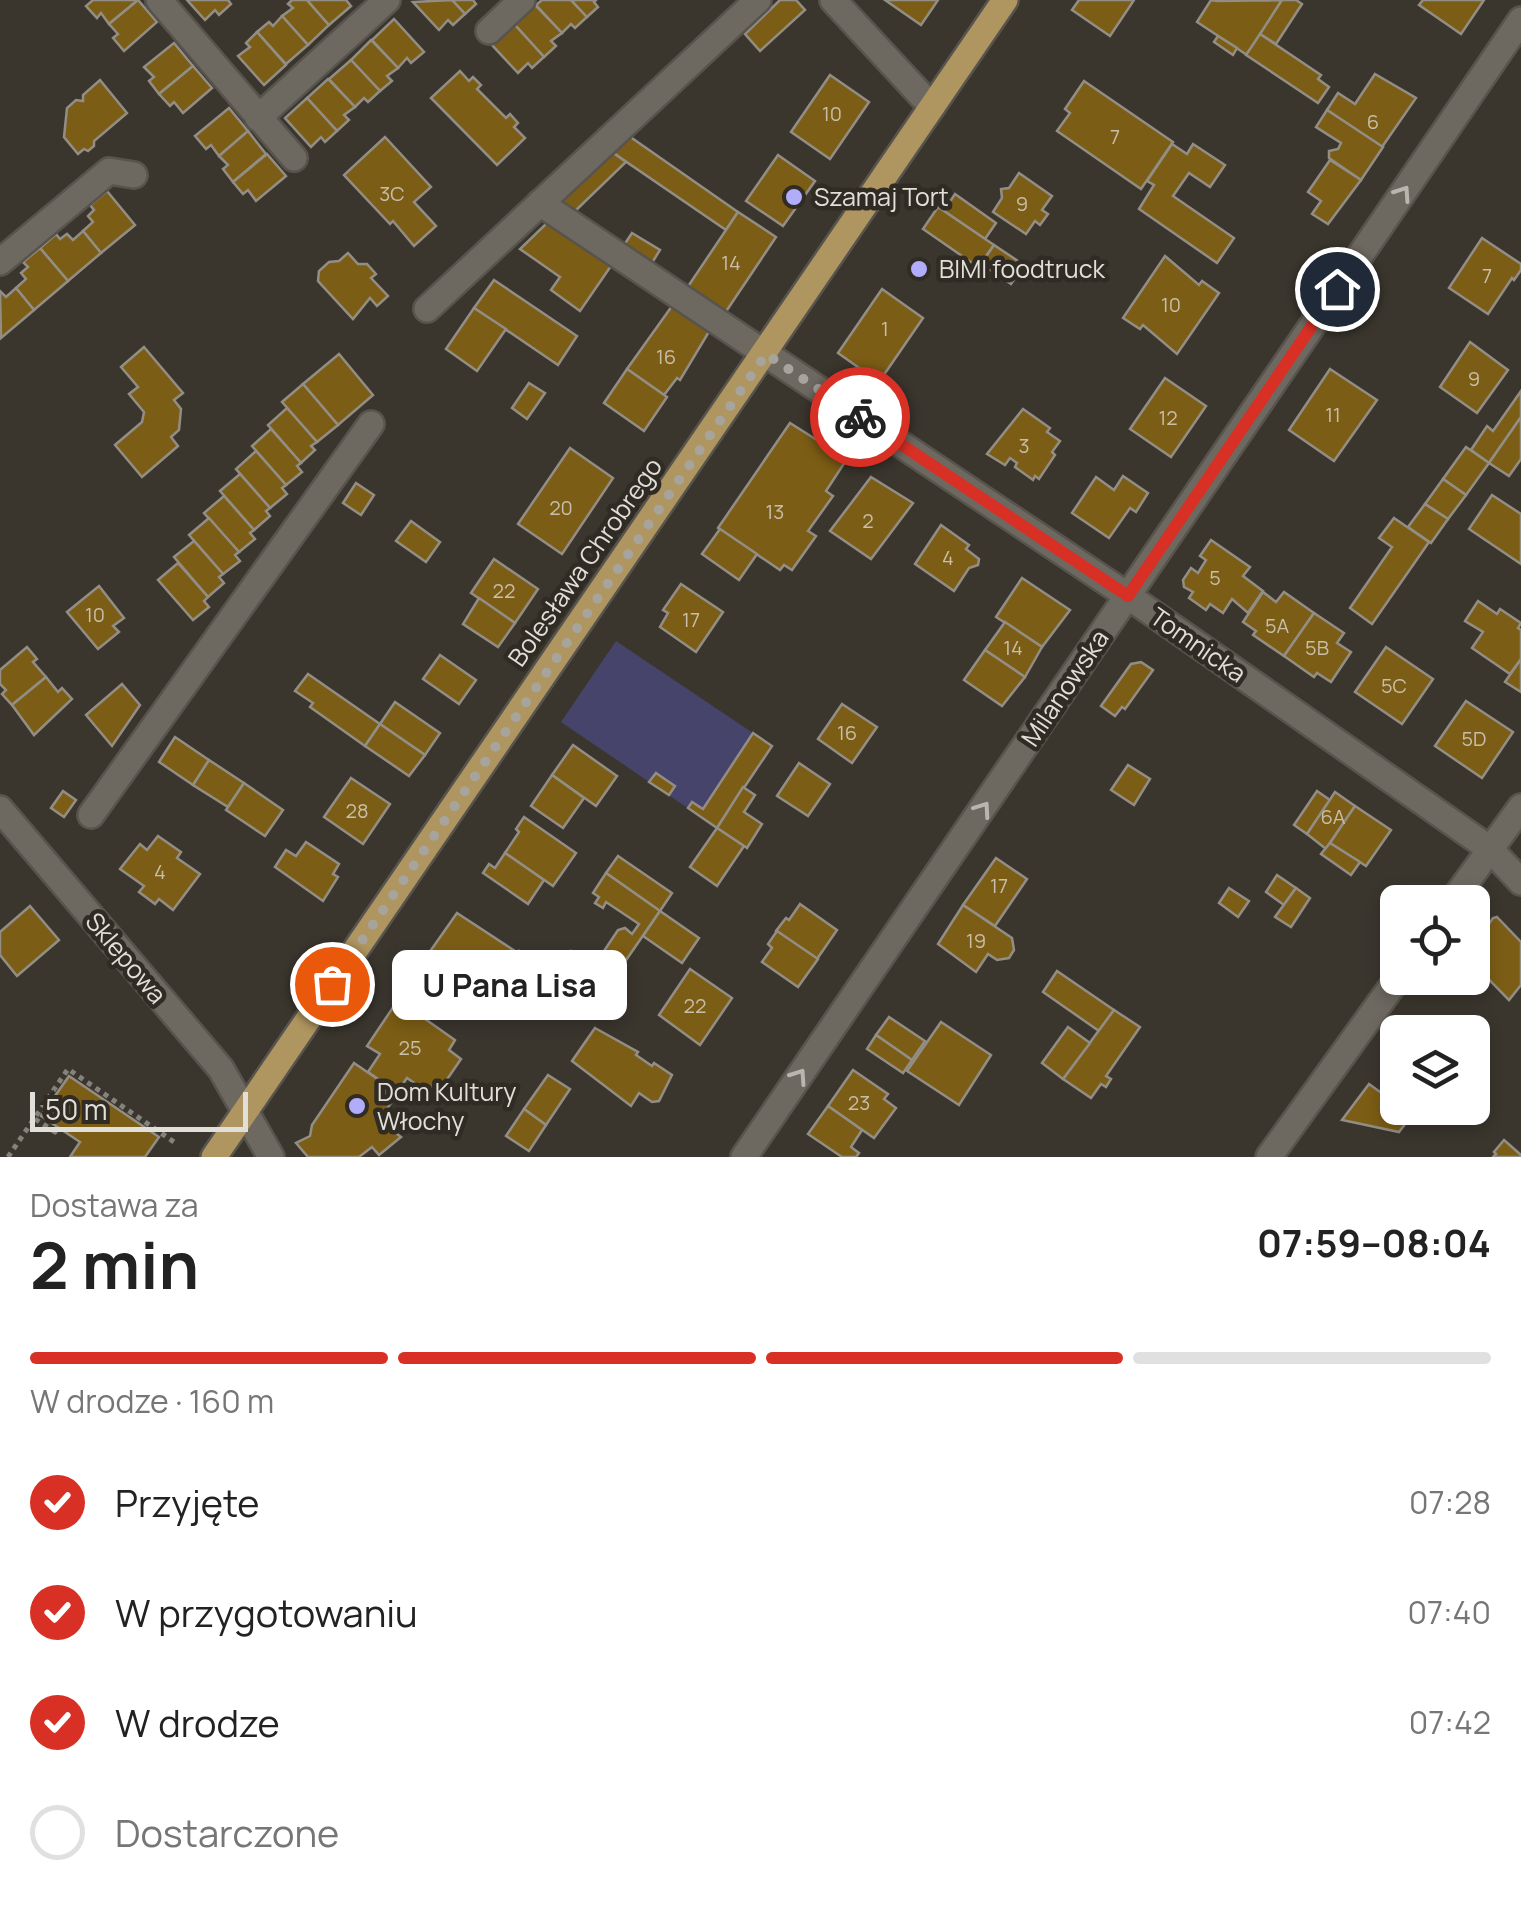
<!DOCTYPE html>
<html lang="pl">
<meta charset="utf-8">
<style>
:root{--surface:#fff;--page:#f2f2f2;--text:#222;--muted:#767676;--line:#e0e0e0;--accent:#d93025}
body{margin:0;font-family:Manrope,sans-serif;background:var(--page);color:var(--text);height:100vh;display:flex;flex-direction:column;font-size:38px;white-space:nowrap}
*{box-sizing:border-box;margin:0}
p{font-size:32px;color:var(--muted)}
.icon{flex:none;width:55px;height:55px;fill:none;stroke:currentColor;stroke-width:2;stroke-linecap:round;stroke-linejoin:round}
.map{position:relative;height:1157px;overflow:hidden}
.side{display:flex;flex-direction:column;background:var(--surface);flex:1}
.side>*{flex:none}
.fabs{position:absolute;left:1380px;top:885px;display:grid;gap:20px}
.fabs a{display:grid;place-items:center;width:110px;height:110px;border-radius:15px;background:var(--surface);box-shadow:0 5px 15px #0003;font-size:50px}
.scale{position:absolute;left:30px;bottom:25px;width:218px;box-sizing:border-box;padding-left:10px;border:5px solid #e1dfda;border-top:0;font-size:28px;line-height:35px;white-space:nowrap;color:#e1dfda;-webkit-text-stroke:8px #302c24;paint-order:stroke}
.pin{position:absolute;display:grid;place-items:center;width:85px;height:85px;color:#fff;margin:-42px;border:5px solid #fff;border-radius:50%;box-shadow:0 2px 10px #0007}
.courier{position:absolute;display:grid;place-items:center;width:100px;height:100px;margin:-50px;border:8px solid #d93025;border-radius:50%;background:#fff;color:#222;box-shadow:0 2px 12px #0007}
.bubble{position:absolute;height:70px;border-radius:15px;background:var(--surface);box-shadow:0 5px 15px #0003;font-size:32px;font-weight:700;line-height:70px;text-align:center}
.headline em{font-style:normal;font-weight:700}
.headline div{display:flex;flex-direction:column-reverse}
.headline{display:flex;align-items:center;justify-content:space-between;height:170px;padding:0 30px}
h1{font-size:65px;font-weight:700;line-height:75px}
.bar{display:grid;grid-template-columns:repeat(4,1fr);gap:15px 10px;align-content:center;height:120px;padding:0 30px}
.bar i{height:12px;border-radius:8px;background:var(--line)}
.bar .current{background:var(--accent)}
.bar p{grid-column:span 4}
ol{padding:0 30px;list-style:none}
li{display:flex;align-items:center;gap:30px;height:110px}
li p{margin-inline-start:auto}
li .icon{padding:10px;border-radius:50%;background:var(--accent);color:#fff;stroke-width:4}
li:last-child{color:var(--muted)}
li i{width:55px;height:55px;border:5px solid var(--line);border-radius:50%}
.map>svg:first-child{display:block}
.green{fill:#46446b}
.building{fill:#7c5d15;stroke:#938e85;stroke-width:2.5}
.lines{fill:none;stroke-linecap:round;stroke-linejoin:round}
.minor-casing{stroke:#57534d;stroke-width:30}
.major-casing{stroke:#57534d;stroke-width:30}
.path{stroke:#85827b;stroke-width:5;stroke-dasharray:5 5;stroke-linecap:butt}
.minor{stroke:#6d6960;stroke-width:25}
.major{stroke:#af9560;stroke-width:25}
.oneway{stroke:#b8b6af}
.done{stroke:#a7a49e;stroke-width:10;stroke-dasharray:0 18}
.route{stroke:#d93025;stroke-width:12}
.poi-dot{fill:#b1adfa;stroke:#302c24;stroke-width:4}
.labels{text-anchor:middle;stroke-width:9;stroke-linejoin:round;paint-order:stroke}
.number-label{font-size:20px;fill:#c8bea9}
.poi-label{font-size:25px;fill:#e1dfda;stroke:#302c24;text-anchor:start}
.street-label{font-size:25px;fill:#e1dfda;stroke:#302c24}
</style>
<div class="map">
<svg width="1521" height="1157" viewBox="0 0 1521 1157">
<rect width="100%" height="100%" fill="#3a362e"/>
<polygon class="green" points="616,641 772,746 717,828 561,722"/>
<g class="building">
<polygon points="93,0 138,0 109,24 101,13 97,18 86,6"/>
<polygon points="138,0 157,22 124,51 113,38 118,34 109,24"/>
<polygon points="187,0 228,0 231,4 219,15 215,10 205,20"/>
<polygon points="292,0 307,0 329,25 308,45 282,16 293,8 288,4"/>
<polygon points="307,0 346,0 351,6 329,25"/>
<polygon points="452,0 473,0 476,4 465,14"/>
<polygon points="452,0 465,14 453,25 448,20 439,30 413,2"/>
<polygon points="542,0 571,0 587,17 575,28 571,24 562,33 536,5"/>
<polygon points="571,0 596,0 594,2 598,7 587,17"/>
<polygon points="780,0 796,0 805,10 760,51 745,34"/>
<polygon points="885,0 938,0 921,25"/>
<polygon points="1079,0 1134,0 1110,36 1072,10"/>
<polygon points="1211,0 1217,1 1282,0 1247,55 1197,22"/>
<polygon points="1282,0 1296,0 1302,4 1276,44 1260,34"/>
<polygon points="1423,0 1484,0 1461,34 1419,5"/>
<polygon points="535,5 562,33 551,41 556,46 544,57 515,25"/>
<polygon points="282,16 308,45 286,64 257,32 269,22 273,26"/>
<polygon points="394,19 424,52 411,63 407,58 398,68 372,40"/>
<polygon points="515,25 544,57 532,68 528,63 518,73 492,45"/>
<polygon points="257,32 286,65 264,85 238,56 250,47 246,43"/>
<polygon points="1260,34 1321,75 1318,79 1329,87 1318,103 1246,55"/>
<polygon points="1218,36 1237,48 1233,55 1214,42"/>
<polygon points="371,40 398,68 387,76 392,81 380,91 351,60"/>
<polygon points="174,43 193,66 159,94 149,81 154,77 144,67"/>
<polygon points="351,60 380,91 368,102 364,98 355,107 329,79"/>
<polygon points="193,66 212,88 183,113 174,102 170,106 159,94"/>
<polygon points="460,71 469,81 473,77 481,85 477,89 506,118 510,114 518,123 514,127 525,138 497,165 431,98"/>
<polygon points="1375,74 1416,98 1382,147 1327,110 1338,93 1355,104"/>
<polygon points="830,75 869,102 830,159 791,132"/>
<polygon points="328,79 355,107 344,115 349,120 337,131 307,98"/>
<polygon points="100,80 127,113 94,141 94,146 88,151 84,149 78,154 64,137 67,108 76,100 83,101 83,95"/>
<polygon points="1084,81 1173,142 1141,189 1057,131 1070,113 1065,109"/>
<polygon points="307,98 337,131 325,142 321,137 311,147 285,118"/>
<polygon points="229,108 248,131 219,156 211,145 206,149 195,136"/>
<polygon points="1327,110 1383,147 1361,180 1329,158 1329,151 1338,149 1341,143 1316,127"/>
<polygon points="248,131 266,154 233,182 223,169 228,165 219,156"/>
<polygon points="629,136 738,212 726,230 612,152"/>
<polygon points="385,137 431,187 414,202 436,226 414,246 393,221 390,224 344,175"/>
<polygon points="1172,144 1187,154 1193,144 1225,165 1210,187 1189,173 1173,196 1234,238 1217,263 1139,209 1154,185 1147,181"/>
<polygon points="612,152 626,162 573,213 558,202"/>
<polygon points="267,154 286,176 256,201 248,190 243,194 233,182"/>
<polygon points="778,155 815,181 783,226 746,201"/>
<polygon points="1330,160 1361,180 1328,224 1312,214 1321,201 1308,192"/>
<polygon points="1019,173 1052,196 1042,210 1048,214 1040,225 1035,221 1026,234 993,212 1002,198 1001,189 1009,188"/>
<polygon points="107,191 135,225 101,253 83,231 93,222 88,216 94,210 90,205"/>
<polygon points="955,194 996,223 985,239 944,211"/>
<polygon points="938,207 994,245 978,267 923,229"/>
<polygon points="738,212 776,237 723,316 685,291"/>
<polygon points="551,219 613,263 580,311 551,290 560,277 520,249"/>
<polygon points="83,231 101,253 68,281 40,248 56,234 60,239 67,234 73,240"/>
<polygon points="632,233 660,250 650,266 622,248"/>
<polygon points="1482,238 1521,264 1521,270 1514,280 1512,278 1488,314 1449,288"/>
<polygon points="994,245 1024,265 1011,284 981,264"/>
<polygon points="40,248 68,281 34,310 16,288 26,279 21,273 28,267 23,262"/>
<polygon points="348,253 358,264 367,264 376,274 371,278 388,296 377,306 370,298 353,319 318,281 319,271 329,262 339,261"/>
<polygon points="1165,256 1199,285 1202,281 1219,293 1177,354 1143,325 1140,329 1123,318"/>
<polygon points="494,280 577,336 558,365 474,308"/>
<polygon points="16,288 34,310 1,338 0,291 6,297"/>
<polygon points="882,289 923,318 879,382 838,353"/>
<polygon points="677,299 713,325 680,380 677,378 664,395 627,369"/>
<polygon points="474,308 506,329 477,371 446,349"/>
<polygon points="1470,342 1508,370 1477,413 1440,387"/>
<polygon points="144,347 183,393 174,400 181,409 179,430 171,437 178,446 142,477 115,445 142,422 144,412 129,394 138,387 121,367"/>
<polygon points="339,354 373,395 338,425 303,384"/>
<polygon points="627,369 667,397 644,431 604,403"/>
<polygon points="1330,369 1377,400 1334,461 1289,430"/>
<polygon points="1165,378 1206,406 1171,457 1130,429"/>
<polygon points="529,383 545,393 527,419 512,408"/>
<polygon points="303,384 338,425 317,442 282,402"/>
<polygon points="1521,391 1521,417 1489,463 1471,450 1487,426 1493,431"/>
<polygon points="287,408 317,442 311,446 315,450 301,463 268,425"/>
<polygon points="1023,409 1050,428 1047,432 1060,441 1052,452 1055,455 1039,479 1035,476 1033,480 1015,467 1017,463 1010,458 1005,465 987,454"/>
<polygon points="1521,417 1521,459 1509,476 1489,463"/>
<polygon points="790,423 847,459 826,491 833,496 808,531 816,536 792,570 784,565 780,570 718,528"/>
<polygon points="271,429 301,463 297,466 302,472 286,485 252,446"/>
<polygon points="1466,447 1489,463 1466,495 1443,479"/>
<polygon points="570,448 613,478 562,554 518,524"/>
<polygon points="256,451 286,485 282,488 287,494 270,508 236,469"/>
<polygon points="240,474 270,508 266,511 270,516 254,530 220,491"/>
<polygon points="1123,476 1148,493 1136,512 1130,508 1109,538 1072,513 1096,477 1114,490"/>
<polygon points="871,477 913,503 871,559 830,531"/>
<polygon points="1443,479 1466,495 1448,519 1425,504"/>
<polygon points="356,483 374,495 361,515 343,503"/>
<polygon points="1492,495 1521,514 1521,564 1469,529"/>
<polygon points="224,496 254,530 250,533 255,539 239,552 204,513"/>
<polygon points="1425,504 1448,519 1431,543 1408,527"/>
<polygon points="209,518 239,552 235,555 240,561 223,574 189,535"/>
<polygon points="1394,518 1429,542 1372,624 1350,608 1392,547 1379,538"/>
<polygon points="411,521 440,542 426,562 396,541"/>
<polygon points="941,525 969,545 966,549 979,559 978,565 969,568 954,591 915,564"/>
<polygon points="720,529 757,554 739,580 702,554"/>
<polygon points="1211,540 1250,567 1243,576 1263,591 1248,613 1232,599 1223,613 1210,604 1206,610 1189,598 1193,592 1184,587 1183,580 1191,568 1198,573 1206,560 1200,556"/>
<polygon points="194,541 223,574 219,577 224,583 208,597 174,557"/>
<polygon points="494,559 538,589 515,623 471,593"/>
<polygon points="178,563 208,597 204,601 209,607 193,620 158,580"/>
<polygon points="1022,578 1070,610 1042,647 996,617"/>
<polygon points="681,584 723,612 696,652 660,627 668,613 663,610"/>
<polygon points="99,586 124,618 113,626 119,632 98,649 67,612"/>
<polygon points="1263,592 1276,602 1284,592 1314,613 1284,656 1253,635 1256,631 1243,622"/>
<polygon points="479,598 515,623 498,647 463,624"/>
<polygon points="1478,601 1497,614 1500,609 1521,623 1518,628 1521,630 1521,659 1510,674 1472,648 1483,632 1465,621"/>
<polygon points="1314,613 1344,633 1337,643 1351,652 1331,682 1317,673 1314,677 1284,656"/>
<polygon points="1005,622 1042,647 1025,677 985,650"/>
<polygon points="27,647 37,659 33,662 46,677 12,705 2,694 6,690 0,684 0,670"/>
<polygon points="1386,647 1433,679 1402,724 1355,692"/>
<polygon points="985,650 1025,677 1002,706 964,680"/>
<polygon points="440,655 476,680 459,704 423,679"/>
<polygon points="1521,659 1521,692 1505,682"/>
<polygon points="1141,662 1153,670 1125,709 1122,707 1115,716 1101,706 1131,664"/>
<polygon points="308,674 380,724 365,746 310,707 313,703 295,691"/>
<polygon points="46,677 58,692 62,688 72,699 34,735 12,705"/>
<polygon points="122,684 140,705 112,746 86,715"/>
<polygon points="1466,701 1513,732 1482,778 1435,746"/>
<polygon points="395,702 440,733 425,755 380,724"/>
<polygon points="842,704 877,727 852,763 818,739"/>
<polygon points="380,724 425,755 409,776 365,746"/>
<polygon points="753,733 772,746 717,828 688,808 692,802 703,809"/>
<polygon points="175,737 209,760 193,785 159,762"/>
<polygon points="573,745 617,776 596,806 552,775"/>
<polygon points="209,760 244,783 228,807 193,785"/>
<polygon points="799,763 830,784 808,816 777,796"/>
<polygon points="1128,765 1150,779 1134,805 1111,790"/>
<polygon points="656,773 675,786 669,795 649,782"/>
<polygon points="552,775 584,798 563,828 531,806"/>
<polygon points="351,778 390,804 363,844 324,817"/>
<polygon points="244,783 283,810 265,836 226,810"/>
<polygon points="743,787 755,795 744,812 762,824 747,848 717,828"/>
<polygon points="63,791 76,800 64,817 51,808"/>
<polygon points="1317,791 1330,800 1307,834 1294,825"/>
<polygon points="1335,792 1355,806 1326,849 1307,834"/>
<polygon points="1355,806 1391,830 1366,866 1330,843"/>
<polygon points="524,817 576,853 553,886 505,853 519,832 516,829"/>
<polygon points="717,828 744,846 717,886 690,867"/>
<polygon points="158,836 181,852 177,858 200,874 173,910 159,899 155,904 139,892 144,886 120,869 140,844 147,850"/>
<polygon points="306,842 339,864 333,874 338,877 323,901 275,867 286,850 296,856"/>
<polygon points="1330,843 1360,862 1351,875 1321,854"/>
<polygon points="505,853 544,880 528,904 483,873 489,864 495,868"/>
<polygon points="618,856 672,893 660,911 606,873"/>
<polygon points="996,858 1027,879 995,926 963,905"/>
<polygon points="606,873 660,911 604,992 563,963 571,951 594,966 618,930 625,928 632,934 639,924 606,902 603,908 595,903 599,897 593,893"/>
<polygon points="1277,875 1296,888 1284,905 1266,892"/>
<polygon points="1229,888 1249,901 1238,917 1219,903"/>
<polygon points="1296,888 1310,898 1291,927 1275,917"/>
<polygon points="800,904 837,930 817,959 776,931 786,918 789,920"/>
<polygon points="963,905 1012,938 1014,950 1009,958 997,960 988,954 976,972 938,944"/>
<polygon points="30,906 59,940 17,976 0,955 0,932"/>
<polygon points="660,911 699,938 682,963 643,936"/>
<polygon points="457,913 518,953 519,951 569,988 554,1010 510,980 506,986 494,977 497,972 472,955 453,982 473,995 464,1008 440,992 436,998 410,980"/>
<polygon points="1497,917 1521,942 1521,985 1509,1000 1472,962 1472,948 1493,918"/>
<polygon points="777,931 818,959 798,987 762,962 772,948 768,944"/>
<polygon points="690,969 732,998 700,1045 659,1015"/>
<polygon points="1057,971 1114,1010 1099,1031 1043,992"/>
<polygon points="398,1000 455,1040 449,1050 461,1059 435,1097 407,1078 397,1092 368,1072 380,1054 367,1046"/>
<polygon points="1114,1010 1140,1027 1106,1076 1111,1079 1106,1087 1101,1084 1091,1098 1063,1079"/>
<polygon points="889,1017 925,1041 912,1060 876,1035"/>
<polygon points="941,1022 991,1055 959,1105 907,1071"/>
<polygon points="1068,1027 1090,1043 1063,1079 1042,1063"/>
<polygon points="595,1028 638,1052 636,1055 652,1066 654,1063 672,1075 659,1101 652,1102 639,1093 631,1106 572,1061"/>
<polygon points="876,1035 912,1060 903,1073 867,1049"/>
<polygon points="354,1063 398,1093 379,1120 401,1137 379,1155 372,1147 359,1157 308,1157 296,1143 310,1136 312,1125"/>
<polygon points="853,1070 888,1094 884,1099 896,1108 874,1138 828,1106"/>
<polygon points="548,1075 570,1089 546,1125 524,1109"/>
<polygon points="69,1076 159,1137 145,1157 70,1157 80,1142 41,1116"/>
<polygon points="1369,1084 1412,1115 1399,1132 1342,1120"/>
<polygon points="828,1106 862,1130 851,1147 859,1153 856,1157 842,1157 808,1134"/>
<polygon points="524,1109 546,1125 529,1151 506,1136"/>
<polygon points="1504,1140 1521,1155 1521,1157 1493,1157 1496,1154 1494,1152"/>
</g>
<g class="lines">
<g class="minor-casing">
<g id="minor">
<polyline points="159,0 294,158"/>
<polyline points="833,0 932,107"/>
<polyline points="489,31 522,0"/>
<polyline points="258,118 387,0"/>
<polyline points="540,203 1128,596 1490,849 1521,882"/>
<polyline points="0,262 109,171 134,175"/>
<polyline points="427,309 758,0"/>
<polyline points="0,809 221,1069 271,1157"/>
<polyline points="91,815 371,424"/>
<polyline points="1452,902 1521,807"/>
<polyline points="744,1157 1521,20"/>
<polyline points="1269,1157 1398,978"/>
</g>
</g>
<g class="major-casing">
<polyline id="major" points="214,1157 1005,0"/>
</g>
<g class="path">
<polyline points="35,1119 55,1132 58,1127"/>
<polyline points="8,1157 68,1069 177,1144"/>
</g>
<use href="#minor" class="minor"/>
<use href="#major" class="major"/>
</g>
<defs><path id="oneway-chevron" d="M-2-3.5L2.5 0L-2 3.5" fill="none" stroke-width="1.6" stroke-linecap="round" stroke-linejoin="round" transform="scale(2.5)"/></defs>
<g class="oneway">
<use href="#oneway-chevron" transform="translate(1403 193) rotate(-56)"/>
<use href="#oneway-chevron" transform="translate(983 809) rotate(-55)"/>
<use href="#oneway-chevron" transform="translate(799 1076) rotate(-56)"/>
</g>
<g class="lines">
<polyline class="done" points="332,984 766,354 860,417"/>
<polyline class="route" points="860,417 1128,596 1337,289"/>
</g>
<g class="poi-dot">
<circle cx="794" cy="197" r="10"/>
<circle cx="919" cy="269" r="10"/>
<circle cx="357" cy="1106" r="10"/>
</g>
<g class="labels">
<g class="number-label">
<text x="832" y="121">10</text>
<text x="1373" y="129">6</text>
<text x="1115" y="144">7</text>
<text x="392" y="201">3C</text>
<text x="1022" y="211">9</text>
<text x="731" y="270">14</text>
<text x="1487" y="283">7</text>
<text x="1171" y="312">10</text>
<text x="885" y="336">1</text>
<text x="666" y="364">16</text>
<text x="1474" y="386">9</text>
<text x="1333" y="422">11</text>
<text x="1168" y="425">12</text>
<text x="1024" y="453">3</text>
<text x="561" y="515">20</text>
<text x="775" y="519">13</text>
<text x="868" y="528">2</text>
<text x="948" y="565">4</text>
<text x="1215" y="585">5</text>
<text x="504" y="598">22</text>
<text x="95" y="622">10</text>
<text x="691" y="627">17</text>
<text x="1277" y="633">5A</text>
<text x="1013" y="655">14</text>
<text x="1317" y="655">5B</text>
<text x="1394" y="693">5C</text>
<text x="847" y="740">16</text>
<text x="1474" y="746">5D</text>
<text x="357" y="818">28</text>
<text x="1333" y="824">6A</text>
<text x="160" y="879">4</text>
<text x="999" y="893">17</text>
<text x="976" y="948">19</text>
<text x="695" y="1013">22</text>
<text x="410" y="1055">25</text>
<text x="859" y="1110">23</text>
</g>
<g class="poi-label">
<text x="814" y="206">Szamaj Tort</text>
<text x="939" y="278">BIMI foodtruck</text>
<text x="377" y="1101">Dom Kultury<tspan x="377" dy="29">Włochy</tspan></text>
</g>
<g class="street-label">
<text transform="translate(585 562) rotate(-55)" y="9">Bolesława Chrobrego</text>
<text transform="translate(1198 645) rotate(35)" y="9">Tomnicka</text>
<text transform="translate(1065 688) rotate(-56)" y="9">Milanowska</text>
<text transform="translate(126 958) rotate(50)" y="9">Sklepowa</text>
</g>
</g>
</svg>
<div class="fabs">
<a><svg class="icon" aria-label="locate" viewBox="0 0 24 24"><circle cx="12" cy="12" r="6"/><path d="M12 2v4M12 18v4M2 12h4M18 12h4"/></svg></a>
<a><svg class="icon" aria-label="layers" viewBox="0 0 24 24"><path d="M12 4l9 5-9 5-9-5zM3 14l9 5 9-5"/></svg></a>
</div>
<div class="scale">50 m</div>
<div class="pin" style="left:332px;top:984px;background:#ea580c"><svg class="icon" aria-label="bag" viewBox="0 0 24 24"><path d="M5 8h14l-1 12H6zM9 8a3 3 0 0 1 6 0"/></svg></div>
<div class="pin" style="left:1337px;top:289px;background:#1f2937"><svg class="icon" aria-label="home" viewBox="0 0 24 24"><path d="M3 11l9-7 9 7M6 9v11h12V9"/></svg></div>
<div class="courier" style="left:860px;top:417px"><svg class="icon" aria-label="bike" viewBox="0 0 24 24"><circle cx="6" cy="16" r="4"/><circle cx="18" cy="16" r="4"/><path d="M6 16l4-8h5l3 8M10 8l3 8H6M13 5h3"/></svg></div>
<div class="bubble" style="left:392px;top:950px;width:235px">U Pana Lisa</div>
</div>
<section class="side">
<div class="headline"><div><h1>2 min</h1><p>Dostawa za</p></div><em>07:59–08:04</em></div>
<div class="bar"><i class="current"></i><i class="current"></i><i class="current"></i><i></i><p>W drodze · 160 m</p></div>
<ol>
<li><svg class="icon" aria-label="check" viewBox="0 0 24 24"><path d="M5 12l5 5 9-10"/></svg>Przyjęte<p>07:28</p></li>
<li><svg class="icon" aria-label="check" viewBox="0 0 24 24"><path d="M5 12l5 5 9-10"/></svg>W przygotowaniu<p>07:40</p></li>
<li><svg class="icon" aria-label="check" viewBox="0 0 24 24"><path d="M5 12l5 5 9-10"/></svg>W drodze<p>07:42</p></li>
<li><i></i>Dostarczone</li>
</ol>
</section>
